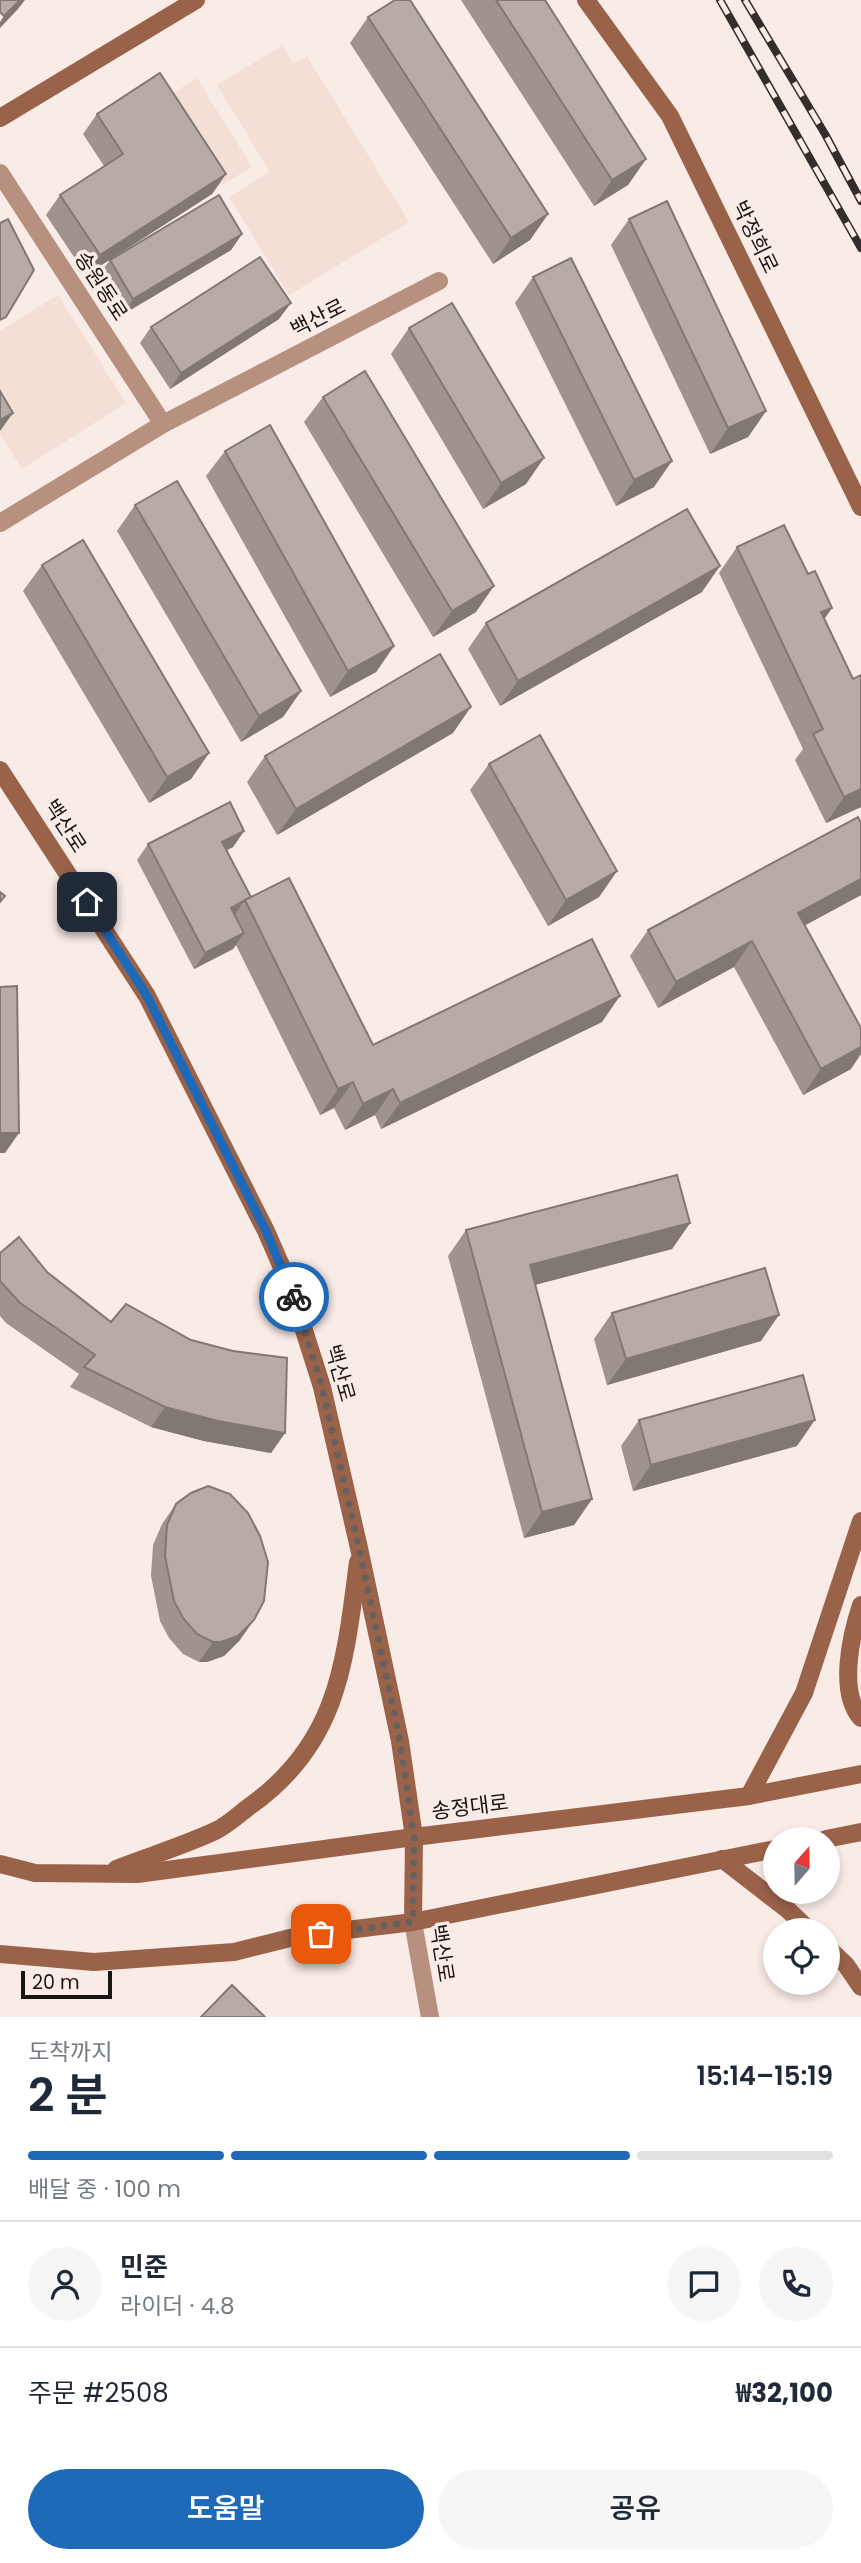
<!DOCTYPE html>
<html lang="ko">
<meta charset="utf-8">
<style>
:root{--surface:#fff;--page:#f6f6f7;--text:#1f2937;--muted:#747a83;--line:#e0e1e3;--accent:#1e69b8}
body{margin:0;font-family:Poppins,"Noto Sans KR",sans-serif;background:var(--page);color:var(--text);height:100vh;display:flex;flex-direction:column;font-size:26px;white-space:nowrap}
*{box-sizing:border-box;margin:0}
p{font-size:23px;color:var(--muted)}
.icon{flex:none;width:38px;height:38px;fill:none;stroke:currentColor;stroke-width:2;stroke-linecap:round;stroke-linejoin:round}
.map{position:relative;height:2017px;overflow:hidden}
.sheet{display:flex;flex-direction:column;background:var(--surface);flex:1}
.sheet>*{flex:none}
.needle{width:46px;rotate:20deg}
.buttons{position:absolute;left:763px;top:1827px;display:grid;gap:14px}
.buttons a{display:grid;place-items:center;width:77px;height:77px;border-radius:50%;background:var(--surface);box-shadow:0 4px 10px #0003;font-size:35px}
.scale{position:absolute;left:21px;bottom:18px;width:91px;box-sizing:border-box;padding-left:7px;border:4px solid #191513;border-top:0;font-size:19px;line-height:24px;white-space:nowrap;color:#191513;-webkit-text-stroke:5px #f9ebe6;paint-order:stroke}
.pin{position:absolute;display:grid;place-items:center;width:60px;height:60px;color:#fff;margin:-30px;border-radius:14px;box-shadow:0 4px 10px #0006}
.courier{position:absolute;display:grid;place-items:center;width:70px;height:70px;margin:-35px;border:5px solid #1e69b8;border-radius:50%;background:#fff;color:#222;box-shadow:0 2px 9px #0007}
.overview em{font-style:normal;font-weight:600}
.overview div{display:flex;flex-direction:column-reverse}
.overview{display:flex;align-items:center;justify-content:space-between;height:119px;padding:0 28px}
h1{font-size:46px;font-weight:600;line-height:52px}
.bar{display:grid;grid-template-columns:repeat(4,1fr);gap:10px 7px;align-content:center;height:84px;padding:0 28px}
.bar i{height:9px;border-radius:5px;background:var(--line)}
.bar .current{background:var(--accent)}
.bar p{grid-column:span 4}
.line{display:flex;align-items:center;gap:18px;padding:0 28px;border-top:2px solid var(--line)}
.line div{flex:1}
.round{display:grid;place-items:center;flex:none;width:74px;height:74px;border-radius:37px;background:var(--page)}
.cta{display:flex;gap:14px;margin-top:auto;padding:14px 28px}
.cta a{flex:1;height:80px;border-radius:42px;background:var(--accent);color:#fff;font-size:28px;font-weight:600;line-height:80px;text-align:center}
.cta a+a{background:var(--page);color:var(--text)}
.map>svg:first-child{display:block}
.built{fill:#f4dfd6}
.lines{fill:none;stroke-linecap:round;stroke-linejoin:round}
.street{stroke:#b8907f;stroke-width:18}
.secondary{stroke:#9a6249;stroke-width:18}
.rail-casing{stroke:#332e2b;stroke-width:8}
.rail{stroke:#f9ebe6;stroke-width:5;stroke-dasharray:16;stroke-linecap:butt}
.wall{fill:#9e938f}
.shaded-wall{fill:#817874}
.building{fill:#b8aba6;stroke:#817874;stroke-width:2}
.done{stroke:#67605d;stroke-width:7;stroke-dasharray:0 12.6}
.route{stroke:#1e69b8;stroke-width:9}
.labels{text-anchor:middle;stroke-width:7;stroke-linejoin:round;paint-order:stroke}
.street-label{font-size:21px;fill:#191513;stroke:#f9ebe6}
</style>
<div class="map">
<svg width="861" height="2017" viewBox="0 0 861 2017">
<rect width="100%" height="100%" fill="#f9ebe6"/>
<g class="built">
<polygon points="282,46 294,64 307,56 409,222 289,295 229,197 270,172 217,85"/>
<polygon points="197,78 252,167 220,186 165,98"/>
<polygon points="58,295 126,403 22,469 0,434 0,331"/>
</g>
<g class="lines">
<g class="street">
<polyline points="0,173 163,424"/>
<polyline points="0,523 163,424 439,281"/>
<polyline points="413,1922 430,2017"/>
</g>
<g class="secondary">
<polyline points="586,0 670,116 861,507"/>
<polyline points="0,118 196,0"/>
<polyline points="0,770 147,996 266,1231 290,1286 322,1387 359,1548 400,1741 414,1837 413,1922"/>
<path d="M861 1605C851 1635 838 1692 861 1718"/>
<polyline points="749,1796 804,1693 861,1521"/>
<polyline points="826,1839 861,1832"/>
<polyline points="722,1859 788,1910 809,1930"/>
<polyline points="0,1864 35,1873 137,1874 414,1837 749,1796 861,1774"/>
<path d="M116 1869C149 1856 183 1846 215 1831 228 1825 239 1814 250 1806 339 1743 345 1662 358 1562"/>
<polyline points="828,1948 846,1965 861,1987"/>
<polyline points="0,1954 94,1962 234,1952 298,1936 413,1922 775,1849"/>
</g>
<g class="rail-casing">
<g id="rail">
<polyline points="720,0 861,248"/>
<polyline points="745,0 825,134 861,201"/>
</g>
</g>
<use href="#rail" class="rail"/>
</g>
<g class="wall">
<polygon points="461,0 545,0 646,159 628,185 594,206"/>
<polygon points="368,17 548,214 530,240 493,264 350,43"/>
<polygon points="97,114 226,174 212,194 86,275 46,215 60,195 104,166 83,134"/>
<polygon points="629,219 766,411 748,437 710,454 611,245"/>
<polygon points="242,234 231,250 122,315 98,276 110,260"/>
<polygon points="533,277 654,487 616,506 515,303"/>
<polygon points="279,319 170,389 140,343 151,327"/>
<polygon points="409,328 526,484 483,509 391,354"/>
<polygon points="323,397 476,612 433,637 304,422"/>
<polygon points="225,451 394,646 376,672 330,697 206,476"/>
<polygon points="135,505 301,691 283,717 241,742 117,531"/>
<polygon points="737,547 824,619 853,679 861,675 861,807 826,823 795,760 803,749 719,573"/>
<polygon points="42,565 209,753 191,779 149,803 23,591"/>
<polygon points="702,592 500,706 468,649 486,623"/>
<polygon points="453,733 277,835 247,782 265,756"/>
<polygon points="489,764 617,871 599,897 548,926 470,790"/>
<polygon points="861,823 861,895 805,925 851,1069 803,1095 734,967 658,1008 630,956 648,930"/>
<polygon points="244,831 233,847 227,850 251,897 373,1045 602,1022 381,1129 375,1115 345,1130 334,1108 320,1115 236,945 233,949 194,969 137,860 148,844"/>
<polygon points="690,1223 672,1249 535,1285 592,1499 574,1525 524,1538 448,1256 466,1230"/>
<polygon points="0,1253 47,1272 111,1322 285,1433 271,1453 204,1441 151,1427 70,1387 79,1374 6,1323 0,1316"/>
<polygon points="612,1313 761,1341 607,1385 594,1339"/>
<polygon points="639,1420 797,1446 633,1491 621,1446"/>
<polygon points="176,1504 240,1640 224,1656 207,1662 199,1662 183,1654 169,1638 160,1621 151,1576 153,1545 162,1524"/>
</g>
<g class="shaded-wall">
<polygon points="20,0 25,0 18,9 0,28 0,22 4,16"/>
<polygon points="646,159 628,185 594,206 612,180"/>
<polygon points="226,174 212,194 86,275 100,255"/>
<polygon points="548,214 530,240 493,264 511,238"/>
<polygon points="242,234 231,250 122,315 133,299"/>
<polygon points="291,303 279,319 170,389 181,373"/>
<polygon points="766,411 748,437 710,454 728,428"/>
<polygon points="13,413 0,431 0,420"/>
<polygon points="544,458 526,484 483,509 501,483"/>
<polygon points="672,461 654,487 616,506 634,480"/>
<polygon points="720,566 702,592 500,706 518,681"/>
<polygon points="494,586 476,612 433,637 452,611"/>
<polygon points="832,608 814,634 821,612"/>
<polygon points="394,646 376,672 330,697 348,671"/>
<polygon points="301,691 283,717 241,742 259,716"/>
<polygon points="471,707 453,733 277,835 296,809"/>
<polygon points="209,753 191,779 149,803 167,777"/>
<polygon points="861,789 861,807 826,823 844,797"/>
<polygon points="244,831 233,847 211,858 222,842"/>
<polygon points="617,871 599,897 548,926 566,900"/>
<polygon points="861,879 861,895 780,939 798,913"/>
<polygon points="244,901 233,917 231,908"/>
<polygon points="244,933 233,949 194,969 205,953"/>
<polygon points="752,941 734,967 658,1008 676,982"/>
<polygon points="620,996 602,1022 381,1129 400,1103"/>
<polygon points="861,1047 861,1054 851,1069 803,1095 821,1069"/>
<polygon points="353,1082 334,1108 320,1115 338,1089"/>
<polygon points="393,1089 375,1115 345,1130 363,1104"/>
<polygon points="0,1133 19,1133 5,1153 0,1153"/>
<polygon points="690,1223 672,1249 511,1291 530,1265"/>
<polygon points="779,1315 761,1341 607,1385 626,1359"/>
<polygon points="165,1407 285,1433 271,1453 204,1441 151,1427"/>
<polygon points="815,1420 797,1446 633,1491 651,1465"/>
<polygon points="592,1499 574,1525 524,1538 542,1512"/>
<polygon points="254,1620 240,1640 224,1656 207,1662 199,1662 213,1642"/>
</g>
<g class="building">
<polygon points="0,0 20,0 4,16 0,12"/>
<polygon points="395,0 410,0 548,214 511,238 368,17"/>
<polygon points="496,0 545,0 646,159 612,180"/>
<polygon points="160,73 226,174 100,255 60,195 123,154 97,114"/>
<polygon points="219,195 242,234 133,299 110,260"/>
<polygon points="667,201 766,411 728,428 629,219"/>
<polygon points="8,219 34,270 6,317 0,320 0,223"/>
<polygon points="260,257 291,303 181,373 151,327"/>
<polygon points="571,258 672,461 634,480 533,277"/>
<polygon points="452,303 544,458 501,483 409,328"/>
<polygon points="365,371 494,586 452,611 323,397"/>
<polygon points="0,391 13,413 0,420"/>
<polygon points="270,425 394,646 348,671 225,451"/>
<polygon points="177,481 301,691 259,716 135,505"/>
<polygon points="687,509 720,566 518,681 486,623"/>
<polygon points="784,525 808,574 815,571 832,608 821,612 853,679 861,675 861,789 844,797 813,734 823,729 737,547"/>
<polygon points="83,540 209,753 167,777 42,565"/>
<polygon points="440,654 471,707 296,809 265,756"/>
<polygon points="540,735 617,871 566,900 489,764"/>
<polygon points="230,802 244,831 222,842 251,897 231,908 244,933 205,953 148,844"/>
<polygon points="858,817 861,823 861,879 798,913 861,1028 861,1047 821,1069 752,941 676,982 648,930"/>
<polygon points="289,878 373,1045 592,939 620,996 400,1103 393,1089 363,1104 353,1082 338,1089 245,900"/>
<polygon points="0,892 5,896 0,902"/>
<polygon points="17,986 19,1133 0,1133 0,987"/>
<polygon points="677,1175 690,1223 530,1265 592,1499 542,1512 466,1230"/>
<polygon points="19,1237 47,1272 111,1322 126,1304 191,1340 233,1351 287,1358 285,1433 218,1421 165,1407 84,1367 95,1355 20,1303 0,1281 0,1253"/>
<polygon points="765,1268 779,1315 626,1359 612,1313"/>
<polygon points="803,1375 815,1420 651,1465 639,1420"/>
<polygon points="208,1486 230,1494 248,1513 260,1536 268,1562 264,1601 254,1620 238,1636 221,1642 213,1642 197,1634 183,1618 174,1601 165,1556 167,1525 176,1504 191,1493"/>
<polygon points="232,1985 265,2017 201,2017"/>
</g>
<g class="lines">
<polyline class="done" points="294,1297 322,1387 359,1548 400,1741 414,1837 413,1922 321,1934"/>
<polyline class="route" points="87,902 147,996 266,1231 294,1297"/>
</g>
<g class="labels">
<g class="street-label">
<text transform="translate(755 237) rotate(64)" y="7">박정희로</text>
<text transform="translate(101 286) rotate(57)" y="7">송원동로</text>
<text transform="translate(318 318) rotate(-27)" y="7">백산로</text>
<text transform="translate(65 826) rotate(57)" y="7">백산로</text>
<text transform="translate(340 1373) rotate(74)" y="7">백산로</text>
<text transform="translate(470 1807) rotate(-7)" y="7">송정대로</text>
<text transform="translate(442 1953) rotate(81)" y="7">백산로</text>
</g>
</g>
</svg>
<div class="buttons">
<a><svg class="needle" viewBox="-14 -14 28 28"><path d="M0-13l5 13h-10z" fill="#e53935"/><path d="M0 13l5-13h-10z" fill="#747a83"/></svg></a>
<a><svg class="icon" aria-label="locate" viewBox="0 0 24 24"><circle cx="12" cy="12" r="6"/><path d="M12 2v4M12 18v4M2 12h4M18 12h4"/></svg></a>
</div>
<div class="scale">20 m</div>
<div class="pin" style="left:321px;top:1934px;background:#ea580c"><svg class="icon" aria-label="bag" viewBox="0 0 24 24"><path d="M5 8h14l-1 12H6zM9 8a3 3 0 0 1 6 0"/></svg></div>
<div class="pin" style="left:87px;top:902px;background:#1f2937"><svg class="icon" aria-label="home" viewBox="0 0 24 24"><path d="M3 11l9-7 9 7M6 9v11h12V9"/></svg></div>
<div class="courier" style="left:294px;top:1297px"><svg class="icon" aria-label="bike" viewBox="0 0 24 24"><circle cx="6" cy="16" r="4"/><circle cx="18" cy="16" r="4"/><path d="M6 16l4-8h5l3 8M10 8l3 8H6M13 5h3"/></svg></div>
</div>
<section class="sheet">
<div class="overview"><div><h1>2 분</h1><p>도착까지</p></div><em>15:14–15:19</em></div>
<div class="bar"><i class="current"></i><i class="current"></i><i class="current"></i><i></i><p>배달 중 · 100 m</p></div>
<div class="line" style="height:126px"><a class="round"><svg class="icon" aria-label="person" viewBox="0 0 24 24"><circle cx="12" cy="8" r="4"/><path d="M4 21q1-7 8-7t8 7"/></svg></a><div><b>민준</b><p>라이더 · 4.8</p></div><a class="round"><svg class="icon" aria-label="chat" viewBox="0 0 24 24"><path d="M4 5h16v11H9l-5 4z"/></svg></a><a class="round"><svg class="icon" aria-label="phone" viewBox="0 0 24 24"><path d="M5 4h4l2 5-3 2q2 4 5 5l2-3 5 2v4C11 20 4 13 5 4z"/></svg></a></div>
<div class="line" style="height:91px"><div>주문 #2508</div><b>₩32,100</b></div>
<div class="cta"><a>도움말</a><a>공유</a></div>
</section>
